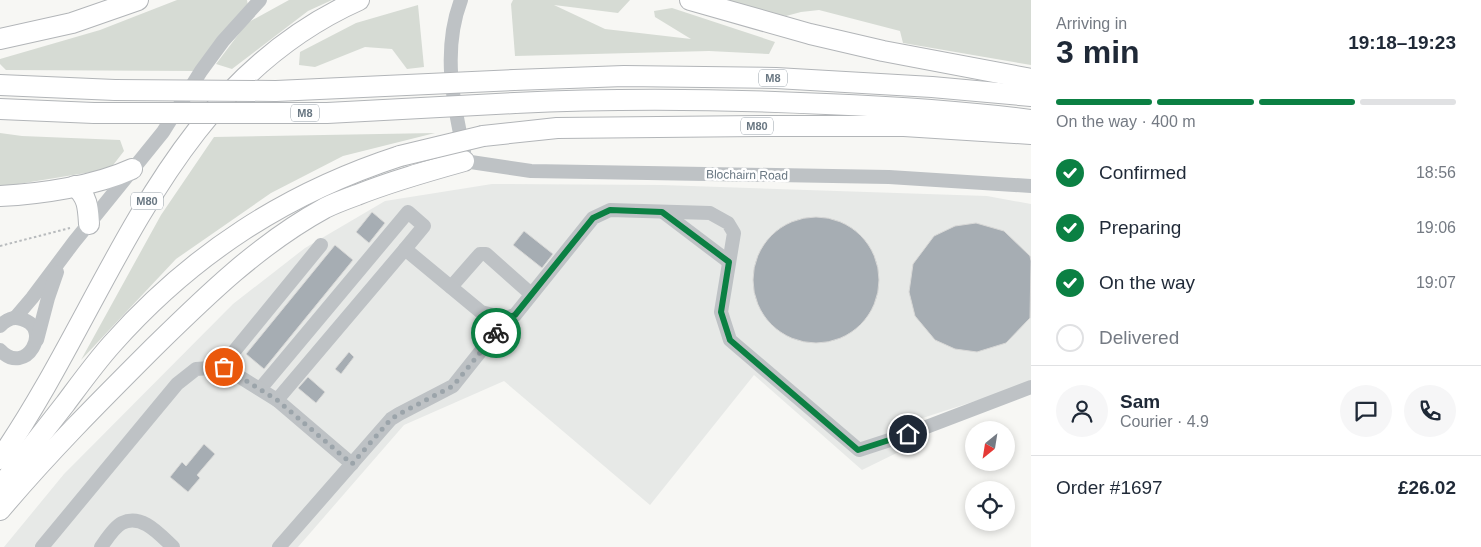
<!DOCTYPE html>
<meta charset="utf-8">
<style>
:root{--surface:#fff;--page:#f6f6f7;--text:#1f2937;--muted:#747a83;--line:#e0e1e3;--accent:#0b8043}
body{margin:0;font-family:Arial,sans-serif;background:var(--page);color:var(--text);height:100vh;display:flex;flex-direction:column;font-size:19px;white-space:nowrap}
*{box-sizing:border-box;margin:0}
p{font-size:16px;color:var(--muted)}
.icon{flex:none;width:28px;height:28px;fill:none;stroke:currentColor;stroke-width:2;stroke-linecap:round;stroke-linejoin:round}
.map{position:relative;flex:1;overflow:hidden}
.side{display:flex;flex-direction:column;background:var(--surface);width:450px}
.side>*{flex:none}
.needle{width:32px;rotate:210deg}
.tools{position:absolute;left:965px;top:421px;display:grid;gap:10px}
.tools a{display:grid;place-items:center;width:50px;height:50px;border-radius:50%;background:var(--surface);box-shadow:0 2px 8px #0003;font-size:25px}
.pin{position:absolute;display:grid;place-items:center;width:42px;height:42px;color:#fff;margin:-21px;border:2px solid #fff;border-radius:50%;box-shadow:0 1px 5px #0007}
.courier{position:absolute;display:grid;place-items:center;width:50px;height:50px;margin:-25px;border:4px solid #0b8043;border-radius:50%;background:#fff;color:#222;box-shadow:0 1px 6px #0007}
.summary em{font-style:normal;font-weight:700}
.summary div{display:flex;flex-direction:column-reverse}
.summary{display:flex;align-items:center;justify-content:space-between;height:85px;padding:0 25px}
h1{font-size:32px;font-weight:700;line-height:38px}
.bar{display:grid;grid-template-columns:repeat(4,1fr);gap:8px 5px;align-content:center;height:60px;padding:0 25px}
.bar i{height:6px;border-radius:4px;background:var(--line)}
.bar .active{background:var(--accent)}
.bar p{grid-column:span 4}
.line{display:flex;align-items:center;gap:12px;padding:0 25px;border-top:1px solid var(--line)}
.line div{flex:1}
.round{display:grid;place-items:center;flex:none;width:52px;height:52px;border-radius:26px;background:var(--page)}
ol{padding:0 25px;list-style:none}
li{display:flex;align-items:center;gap:15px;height:55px}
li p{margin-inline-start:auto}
li .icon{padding:5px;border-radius:50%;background:var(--accent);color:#fff;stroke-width:4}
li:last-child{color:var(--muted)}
li i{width:28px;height:28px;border:2px solid var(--line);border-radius:50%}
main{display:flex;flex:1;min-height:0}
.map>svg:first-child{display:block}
.built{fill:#e7e9e7}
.green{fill:#d6dbd4}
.building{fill:#a6adb3;stroke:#d8d8d7}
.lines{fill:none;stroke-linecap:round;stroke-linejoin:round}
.highway-casing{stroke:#b2b5b8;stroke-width:22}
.path{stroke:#b8bbbd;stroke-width:2;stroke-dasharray:2.5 2.5;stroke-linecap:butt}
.minor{stroke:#bec2c5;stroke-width:14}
.highway{stroke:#fff;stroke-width:20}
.highway-bridge-casing{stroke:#b2b5b8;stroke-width:22;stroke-linecap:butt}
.highway-bridge{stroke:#fff;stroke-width:20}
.done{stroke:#9ba4aa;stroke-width:5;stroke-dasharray:0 9}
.route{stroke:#0b8043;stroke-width:6}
.labels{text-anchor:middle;stroke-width:5;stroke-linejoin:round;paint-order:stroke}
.shield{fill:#fff;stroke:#96a0a8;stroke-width:1}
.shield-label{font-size:11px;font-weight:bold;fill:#697782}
.street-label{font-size:12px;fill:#697782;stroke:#fff}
</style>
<main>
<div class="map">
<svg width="1031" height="547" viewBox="0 0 1031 547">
<rect width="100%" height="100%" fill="#f7f7f4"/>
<polygon class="built" points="492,184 662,185 987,196 1031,204 1031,383 907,423 915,444 862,470 754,375 650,505 504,381 404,425 298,547 4,547 64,474 233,304 305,248 385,201"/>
<g class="green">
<polygon points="177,0 247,0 248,6 195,71 6,70 0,64 0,59 100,30"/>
<polygon points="289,0 332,0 308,11 232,69 216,64 247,23"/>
<polygon points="513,0 630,0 618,13 554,5 605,29 691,39 655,17 654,11 672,8 775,42 769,54 709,51 515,56 511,4"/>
<polygon points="725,0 1031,0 1031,65 903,43 900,31 819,10 801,12 786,16 758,10"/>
<polygon points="418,5 424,67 407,69 392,49 365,47 315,67 299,65 300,52 356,23"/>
<polygon points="0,133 22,136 120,140 124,151 110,169 0,187"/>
<polygon points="435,133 343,156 271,193 176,259 81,360 161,215 214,137"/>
</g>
<g class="building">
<polygon points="372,212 385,223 369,243 356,232"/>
<circle cx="816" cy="280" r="63"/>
<polygon points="976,223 1004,231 1030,256 1031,261 1030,318 1006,343 977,352 955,349 935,340 915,316 909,292 913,264 934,236 955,226"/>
<polygon points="524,231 553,254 542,268 513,245"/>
<polygon points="335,245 353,260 264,369 246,354"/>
<polygon points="349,352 354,357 341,374 335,369"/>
<polygon points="308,377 325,392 316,403 298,388"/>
<polygon points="204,444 215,454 197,475 200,478 188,492 170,477 182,462 186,466"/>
</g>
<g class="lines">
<g class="highway-casing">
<g id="highway">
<polyline points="690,0 810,34 883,51 1031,79"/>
<polyline points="0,39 72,23 138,0"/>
<polyline points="514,80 624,76 776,78 932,87 1031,96"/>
<polyline points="0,85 115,90"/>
<path d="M515 103C619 98 722 99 826 104 895 107 963 111 1031 120"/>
<polyline points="0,109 94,113"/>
<polyline points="483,136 557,128 760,126 904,126 1031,134"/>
<path d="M75 186C88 197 88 208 89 224"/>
<path d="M0 196C41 194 95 186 132 169"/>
<path d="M0 459C112 297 164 87 359 0"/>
<path d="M0 487C22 459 43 432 65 404 80 384 95 363 112 344 192 254 286 193 400 156"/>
<path d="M0 510C48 453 100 401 153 348 206 296 259 244 325 208 335 203 346 199 357 195 392 181 428 171 464 161"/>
</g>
</g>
<polyline class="path" points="0,246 70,228"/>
<g class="minor">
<path d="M461 0C442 50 453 102 464 152V161L531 171 889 177 1031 186"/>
<polyline points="663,212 729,262"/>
<polyline points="451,287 480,254 486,254 531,294"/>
<polyline points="15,318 32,298 74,242 163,132 201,71 223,41 260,0"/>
<path d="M0 326C6 320 13 316 21 319 54 327 26 378 0 350"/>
<polyline points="37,340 48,298 57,272"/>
<polyline points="224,367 227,360 321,245"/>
<polyline points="260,389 408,212 424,226 405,249"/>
<polyline points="277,400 352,464"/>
<polyline points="42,547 177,384 196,369 224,367 277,400 405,249 481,312 505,318 515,315 593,218 610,210 710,213 728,223 734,233 721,312 730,340 859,450 908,434 1031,387"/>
<path d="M101 547C106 540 114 527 122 523 142 513 160 535 173 547"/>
<polyline points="279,547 391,419 399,414 453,386 500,327 505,318"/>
</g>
<use href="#highway" class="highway"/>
<g class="highway-bridge-casing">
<g id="highway-bridge">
<polyline points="115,90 276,91 514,80"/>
<polyline points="94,113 327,113 515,103"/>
<polyline points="400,156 483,136"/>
</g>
</g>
<use href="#highway-bridge" class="highway-bridge"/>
</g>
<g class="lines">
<polyline class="done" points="224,367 277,400 352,464 391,419 399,414 453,386 496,333"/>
<polyline class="route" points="496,333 505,318 515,315 593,218 610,210 662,212 729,262 721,312 730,340 858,450 908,434"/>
</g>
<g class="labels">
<g class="shield">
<rect x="759" y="69.5" width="28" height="17" rx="4"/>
<rect x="291" y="104.5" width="28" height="17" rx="4"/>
<rect x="741" y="117.5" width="32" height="17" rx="4"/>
<rect x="131" y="192.5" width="32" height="17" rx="4"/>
</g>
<g class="shield-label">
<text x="773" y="82">M8</text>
<text x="305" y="117">M8</text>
<text x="757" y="130">M80</text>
<text x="147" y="205">M80</text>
</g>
<g class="street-label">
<text transform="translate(747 175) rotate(1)" y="4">Blochairn Road</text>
</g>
</g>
</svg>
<div class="tools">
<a><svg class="needle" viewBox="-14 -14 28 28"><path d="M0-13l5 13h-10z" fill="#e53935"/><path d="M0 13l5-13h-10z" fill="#747a83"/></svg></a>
<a><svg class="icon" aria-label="locate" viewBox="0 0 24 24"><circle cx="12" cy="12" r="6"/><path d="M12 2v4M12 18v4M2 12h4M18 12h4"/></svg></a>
</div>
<div class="pin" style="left:224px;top:367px;background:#ea580c"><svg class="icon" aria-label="bag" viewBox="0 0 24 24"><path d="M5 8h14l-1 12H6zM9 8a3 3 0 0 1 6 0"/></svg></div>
<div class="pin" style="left:908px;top:434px;background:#1f2937"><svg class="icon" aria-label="home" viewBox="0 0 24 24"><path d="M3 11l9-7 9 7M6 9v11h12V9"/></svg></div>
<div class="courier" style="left:496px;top:333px"><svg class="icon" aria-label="bike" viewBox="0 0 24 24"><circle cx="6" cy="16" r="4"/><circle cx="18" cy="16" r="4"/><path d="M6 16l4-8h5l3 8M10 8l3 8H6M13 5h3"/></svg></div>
</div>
<section class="side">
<div class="summary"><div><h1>3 min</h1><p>Arriving in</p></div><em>19:18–19:23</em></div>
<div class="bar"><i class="active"></i><i class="active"></i><i class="active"></i><i></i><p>On the way · 400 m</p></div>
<ol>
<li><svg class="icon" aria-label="check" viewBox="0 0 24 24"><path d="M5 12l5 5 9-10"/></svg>Confirmed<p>18:56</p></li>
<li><svg class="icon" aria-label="check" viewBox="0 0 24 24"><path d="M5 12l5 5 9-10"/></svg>Preparing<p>19:06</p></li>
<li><svg class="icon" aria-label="check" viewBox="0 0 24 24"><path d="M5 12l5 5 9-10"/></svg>On the way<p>19:07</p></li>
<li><i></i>Delivered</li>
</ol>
<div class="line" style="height:90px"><a class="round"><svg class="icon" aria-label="person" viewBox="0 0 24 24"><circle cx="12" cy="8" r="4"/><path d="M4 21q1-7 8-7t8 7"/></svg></a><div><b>Sam</b><p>Courier · 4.9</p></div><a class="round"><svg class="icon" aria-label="chat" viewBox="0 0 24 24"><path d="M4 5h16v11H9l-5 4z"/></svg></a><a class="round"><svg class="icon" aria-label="phone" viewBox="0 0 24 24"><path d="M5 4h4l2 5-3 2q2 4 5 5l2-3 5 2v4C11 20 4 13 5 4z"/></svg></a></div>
<div class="line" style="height:65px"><div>Order #1697</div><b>£26.02</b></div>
</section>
</main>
